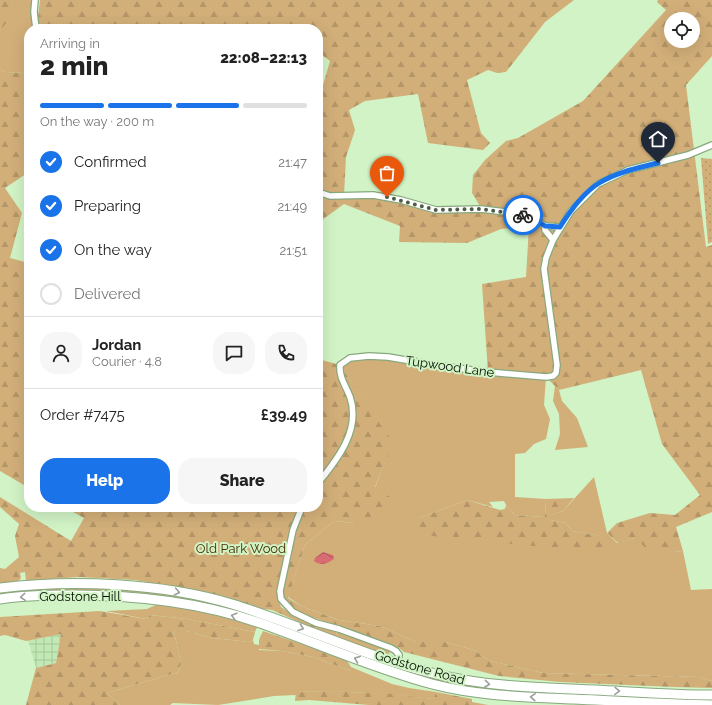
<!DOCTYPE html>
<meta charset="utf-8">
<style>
:root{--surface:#fff;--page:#f6f6f6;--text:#222;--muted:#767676;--line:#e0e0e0;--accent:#1a73e8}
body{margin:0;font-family:Raleway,sans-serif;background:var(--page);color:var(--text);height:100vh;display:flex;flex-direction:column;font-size:15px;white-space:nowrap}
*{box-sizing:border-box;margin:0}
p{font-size:13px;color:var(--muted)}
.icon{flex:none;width:22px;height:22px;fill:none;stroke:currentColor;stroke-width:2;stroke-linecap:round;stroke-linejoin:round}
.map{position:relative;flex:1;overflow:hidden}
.details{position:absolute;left:24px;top:24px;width:299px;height:488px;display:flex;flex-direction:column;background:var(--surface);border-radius:16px;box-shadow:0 4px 16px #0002}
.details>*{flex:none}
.fabs{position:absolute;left:664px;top:12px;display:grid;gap:8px}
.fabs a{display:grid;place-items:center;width:36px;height:36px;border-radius:50%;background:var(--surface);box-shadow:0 4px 16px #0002;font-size:20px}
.pin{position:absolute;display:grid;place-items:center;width:34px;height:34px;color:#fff;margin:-41px -17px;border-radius:50% 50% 50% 0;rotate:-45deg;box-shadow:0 0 4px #0007}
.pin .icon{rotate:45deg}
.courier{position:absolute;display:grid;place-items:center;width:40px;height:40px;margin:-20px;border:3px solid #1a73e8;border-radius:50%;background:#fff;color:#222;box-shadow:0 1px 5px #0007}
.overview em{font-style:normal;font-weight:800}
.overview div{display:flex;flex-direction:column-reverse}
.overview{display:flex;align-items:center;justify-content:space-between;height:68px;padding:0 16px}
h1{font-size:26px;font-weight:800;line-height:30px}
.bar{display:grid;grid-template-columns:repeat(4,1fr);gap:6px 4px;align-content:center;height:48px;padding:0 16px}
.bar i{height:5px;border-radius:3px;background:var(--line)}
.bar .current{background:var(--accent)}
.bar p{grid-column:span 4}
.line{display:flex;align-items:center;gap:10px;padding:0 16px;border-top:1px solid var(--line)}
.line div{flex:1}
.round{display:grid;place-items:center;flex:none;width:42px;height:42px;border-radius:16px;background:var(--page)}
ol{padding:0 16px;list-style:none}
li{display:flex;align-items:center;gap:12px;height:44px}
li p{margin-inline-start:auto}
li .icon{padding:4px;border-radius:50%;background:var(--accent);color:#fff;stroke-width:4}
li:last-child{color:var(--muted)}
li i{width:22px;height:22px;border:2px solid var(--line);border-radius:50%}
.primary-button{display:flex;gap:8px;margin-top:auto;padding:8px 16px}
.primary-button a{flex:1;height:46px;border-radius:16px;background:var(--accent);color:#fff;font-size:16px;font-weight:800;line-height:46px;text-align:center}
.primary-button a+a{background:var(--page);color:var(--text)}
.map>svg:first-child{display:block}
.industrial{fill:url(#industrial-grid)}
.green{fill:#d2af79;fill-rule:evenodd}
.forest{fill:url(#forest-firs);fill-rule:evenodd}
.garden{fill:url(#garden-dots)}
.water{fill:url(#water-waves)}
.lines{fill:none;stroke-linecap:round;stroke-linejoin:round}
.minor-casing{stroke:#88a87e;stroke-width:8}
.trunk-casing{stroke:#88a87e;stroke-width:11}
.minor{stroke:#fff;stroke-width:5.5}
.trunk{stroke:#fff;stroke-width:9}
.oneway{stroke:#9b9f9a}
.done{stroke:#4c5f46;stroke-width:4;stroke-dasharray:0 7.2}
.route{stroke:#1a73e8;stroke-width:5}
.labels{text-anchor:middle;stroke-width:4;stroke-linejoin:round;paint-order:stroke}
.street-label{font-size:13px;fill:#050f02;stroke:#d1f3c5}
.park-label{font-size:13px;fill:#462f02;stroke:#d1f3c5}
</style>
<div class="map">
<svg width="712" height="705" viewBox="0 0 712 705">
<defs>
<pattern id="industrial-grid" width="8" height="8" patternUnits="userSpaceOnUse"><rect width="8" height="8" fill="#c2e9b5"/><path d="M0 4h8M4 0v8" fill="none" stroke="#a5c79a"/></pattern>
<pattern id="forest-firs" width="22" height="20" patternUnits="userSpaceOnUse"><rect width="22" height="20" fill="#d2af79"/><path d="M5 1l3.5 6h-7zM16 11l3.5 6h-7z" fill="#b39567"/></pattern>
<pattern id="garden-dots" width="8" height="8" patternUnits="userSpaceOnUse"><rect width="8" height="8" fill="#d2af79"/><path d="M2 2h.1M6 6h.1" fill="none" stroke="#b39567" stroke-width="1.8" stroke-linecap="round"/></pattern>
<pattern id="water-waves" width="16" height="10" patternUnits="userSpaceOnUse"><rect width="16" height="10" fill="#d76c72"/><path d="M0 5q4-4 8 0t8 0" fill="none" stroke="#ac575b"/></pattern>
</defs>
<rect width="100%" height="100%" fill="#d1f3c5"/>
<polygon class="industrial" points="61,634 56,663 36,668 28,640"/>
<g class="green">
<polygon points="13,0 33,0 32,29 29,29 29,68 24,73 6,72 0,70 0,31"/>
<path d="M388 357 546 377 544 405 550 419 546 439 534 444 525 453 515 454V497L546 499 545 517 563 511 594 477 607 533 617 543 635 538 673 552 683 551 691 590 712 589V681L700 677 543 673 490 661 474 650 445 642H416L380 626 339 620 303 607 288 597 305 545 334 521 354 523 375 488 392 443 340 365 350 358ZM467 500 493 507 489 502 504 501 506 505 515 515 545 517 550 520 566 523 572 531 601 536 419 518Z"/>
<polygon points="555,386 559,390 562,401 577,418 588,447 555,450 560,434 559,414 553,401"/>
<path d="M65 587 114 588 170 594 220 604 457 683 712 697V701L534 695 465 687 442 682 382 664 226 609C169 593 110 588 51 591 34 592 17 595 0 597V593L25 590Z"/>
<polygon points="158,604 184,606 258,625 255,632 187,619 150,615 146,619 106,611 147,609"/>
<path d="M174 631H186L213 638 250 642 253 640 254 644 259 645V650L282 651 313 657 351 671V667L392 684 409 688 436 692 433 699C388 694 342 690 296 692V695L274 696 218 705 173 703 170 705H120L107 693 178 672 181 664Z"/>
<polygon points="336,632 386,649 389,651 390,655 388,657 338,639"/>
</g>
<g class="forest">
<polygon points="0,0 13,0 9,19 0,31"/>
<path d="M40 0H574L545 22 506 72 497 73 488 70 467 80 481 133 490 143 483 150 428 143 418 94 365 101 349 110 355 130 346 157 344 195H373L436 210 481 208 472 193 473 175 485 160 506 141 518 138 583 101 666 10 657 2 658 0H712V56L686 85 706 247 712 245V512L676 527 683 551 673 552 647 549 635 538 618 543 607 533 617 523 650 513 675 515 700 495 662 444 641 370 559 390 546 377 488 372 482 284 526 277 529 226 501 229 467 243 399 242 400 226 344 204 322 220 318 230V90L321 92 330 61 318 52V29H38L36 28 38 17ZM671 19H693V41H671Z"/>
<polygon points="29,68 29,172 5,188 22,213 10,258 29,263 29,488 0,471 0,70 6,72 24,73"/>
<polygon points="318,359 340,365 393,443 375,487 393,499 388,510 354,523 334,521 305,545 288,598 303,607 339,620 380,626 416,642 445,642 474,650 490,661 543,673 700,677 712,681 712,688 674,687 560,682 499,676 404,652 399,648 345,628 295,612 284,599 283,591 288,566 278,598 281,607 294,616 336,632 338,639 272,610 249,607 198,591 135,580 78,577 26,581 25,572 20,573 21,578 16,584 0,585 0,568 5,569 19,557 15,536 19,524 0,507 0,497 71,541 84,518 64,507 318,507"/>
<polygon points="574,498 563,511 546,517 550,520 566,523 572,531 601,536 610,550 604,553 413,534 419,518 467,500 500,510 505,509 506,505 515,515 545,517 546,499"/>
<polygon points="100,611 146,619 150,615 187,619 255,632 253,640 250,642 213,638 186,631 174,631 181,664 178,672 107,693 120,705 26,705 36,668 56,663 61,634 26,641 5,635 0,636 0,617"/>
<polygon points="263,631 346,659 351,667 351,671 313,657 282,651 259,649 259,640"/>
<polygon points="329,691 391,694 433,699 436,692 472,699 472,702 488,705 369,705 309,700 295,701 296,692"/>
</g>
<polygon class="garden" points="701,158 712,159 712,242 708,244"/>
<path class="water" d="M323 552 333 555 334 559C328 563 322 567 314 561L315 558Z"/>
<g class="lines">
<g class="minor-casing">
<g id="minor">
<polyline points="35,0 34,12 36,29"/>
<polyline points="318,192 330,196 373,195 401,200 436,210 481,209 514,213 529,216 545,226"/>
<polyline points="545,226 560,227"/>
<polyline points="553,240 571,211 598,184 628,170 688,155 712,145"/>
<path d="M318 483C338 459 361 429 350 397 346 386 339 378 340 365L350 358 369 356 388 357 441 366 488 372 546 377 553 376 556 373 557 365 544 269 546 258 553 240 545 230V226"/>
<polyline points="302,507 293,530 280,591 281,599 293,612 316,623 339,629 391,648 396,651 399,655 398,663"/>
</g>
</g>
<g class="trunk-casing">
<g id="trunk">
<path d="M0 588C72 579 162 583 232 604 300 625 366 657 436 674 488 687 542 688 595 690 634 692 673 695 712 695"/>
<path d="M0 599C24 595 49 595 73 595 136 595 200 602 260 623 317 643 373 668 432 684 478 696 526 697 573 699 619 701 666 704 712 705"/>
</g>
</g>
<use href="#minor" class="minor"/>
<use href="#trunk" class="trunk"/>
</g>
<defs><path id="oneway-chevron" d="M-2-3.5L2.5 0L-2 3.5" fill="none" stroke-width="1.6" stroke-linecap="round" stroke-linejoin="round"/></defs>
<g class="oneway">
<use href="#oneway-chevron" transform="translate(177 592) rotate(11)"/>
<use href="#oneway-chevron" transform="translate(23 597) rotate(175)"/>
<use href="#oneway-chevron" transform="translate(234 616) rotate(-164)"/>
<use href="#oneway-chevron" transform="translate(301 628) rotate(20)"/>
<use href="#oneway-chevron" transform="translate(357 659) rotate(-159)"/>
<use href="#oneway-chevron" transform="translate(487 684) rotate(6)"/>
<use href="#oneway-chevron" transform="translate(617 691) rotate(2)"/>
<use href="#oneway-chevron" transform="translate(533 697) rotate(-177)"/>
</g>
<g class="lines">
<polyline class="done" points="387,197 436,210 481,209 523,215"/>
<path class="route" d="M523 215 529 216 545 226 560 227C570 211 583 193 599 183 617 172 638 168 658 163"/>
</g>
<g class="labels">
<g class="street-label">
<text transform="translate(450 366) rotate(8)" y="5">Tupwood Lane</text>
<text x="80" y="601">Godstone Hill</text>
<text transform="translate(420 667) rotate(16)" y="5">Godstone Road</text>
</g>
<g class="park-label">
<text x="241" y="553">Old Park Wood</text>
</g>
</g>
</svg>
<div class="fabs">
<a><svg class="icon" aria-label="locate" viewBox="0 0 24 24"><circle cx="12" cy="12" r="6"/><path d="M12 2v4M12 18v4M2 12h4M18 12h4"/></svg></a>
</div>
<div class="pin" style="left:387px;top:197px;background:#ea580c"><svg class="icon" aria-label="bag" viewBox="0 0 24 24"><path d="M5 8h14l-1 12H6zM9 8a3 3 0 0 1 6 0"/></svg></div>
<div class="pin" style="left:658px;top:163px;background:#1f2937"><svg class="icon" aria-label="home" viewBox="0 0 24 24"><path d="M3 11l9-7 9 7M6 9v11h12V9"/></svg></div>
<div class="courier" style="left:523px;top:215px"><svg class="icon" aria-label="bike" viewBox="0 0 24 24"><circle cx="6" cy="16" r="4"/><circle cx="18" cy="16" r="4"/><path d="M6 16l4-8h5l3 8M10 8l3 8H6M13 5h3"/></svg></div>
<section class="details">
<div class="overview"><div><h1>2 min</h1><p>Arriving in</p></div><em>22:08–22:13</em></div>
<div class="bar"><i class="current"></i><i class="current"></i><i class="current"></i><i></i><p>On the way · 200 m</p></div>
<ol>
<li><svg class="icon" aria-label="check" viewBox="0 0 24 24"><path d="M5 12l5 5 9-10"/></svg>Confirmed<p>21:47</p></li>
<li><svg class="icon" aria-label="check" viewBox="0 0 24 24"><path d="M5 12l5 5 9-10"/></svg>Preparing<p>21:49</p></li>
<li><svg class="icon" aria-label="check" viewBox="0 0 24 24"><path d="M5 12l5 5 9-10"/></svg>On the way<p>21:51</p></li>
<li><i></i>Delivered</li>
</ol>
<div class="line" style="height:72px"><a class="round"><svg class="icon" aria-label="person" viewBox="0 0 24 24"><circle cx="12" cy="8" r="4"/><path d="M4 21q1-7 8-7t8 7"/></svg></a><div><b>Jordan</b><p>Courier · 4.8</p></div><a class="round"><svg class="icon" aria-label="chat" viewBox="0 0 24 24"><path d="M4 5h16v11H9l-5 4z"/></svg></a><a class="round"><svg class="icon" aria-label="phone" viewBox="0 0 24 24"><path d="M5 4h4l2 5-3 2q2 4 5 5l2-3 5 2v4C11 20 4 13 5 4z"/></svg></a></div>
<div class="line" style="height:52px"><div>Order #7475</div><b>£39.49</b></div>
<div class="primary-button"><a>Help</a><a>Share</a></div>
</section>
</div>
